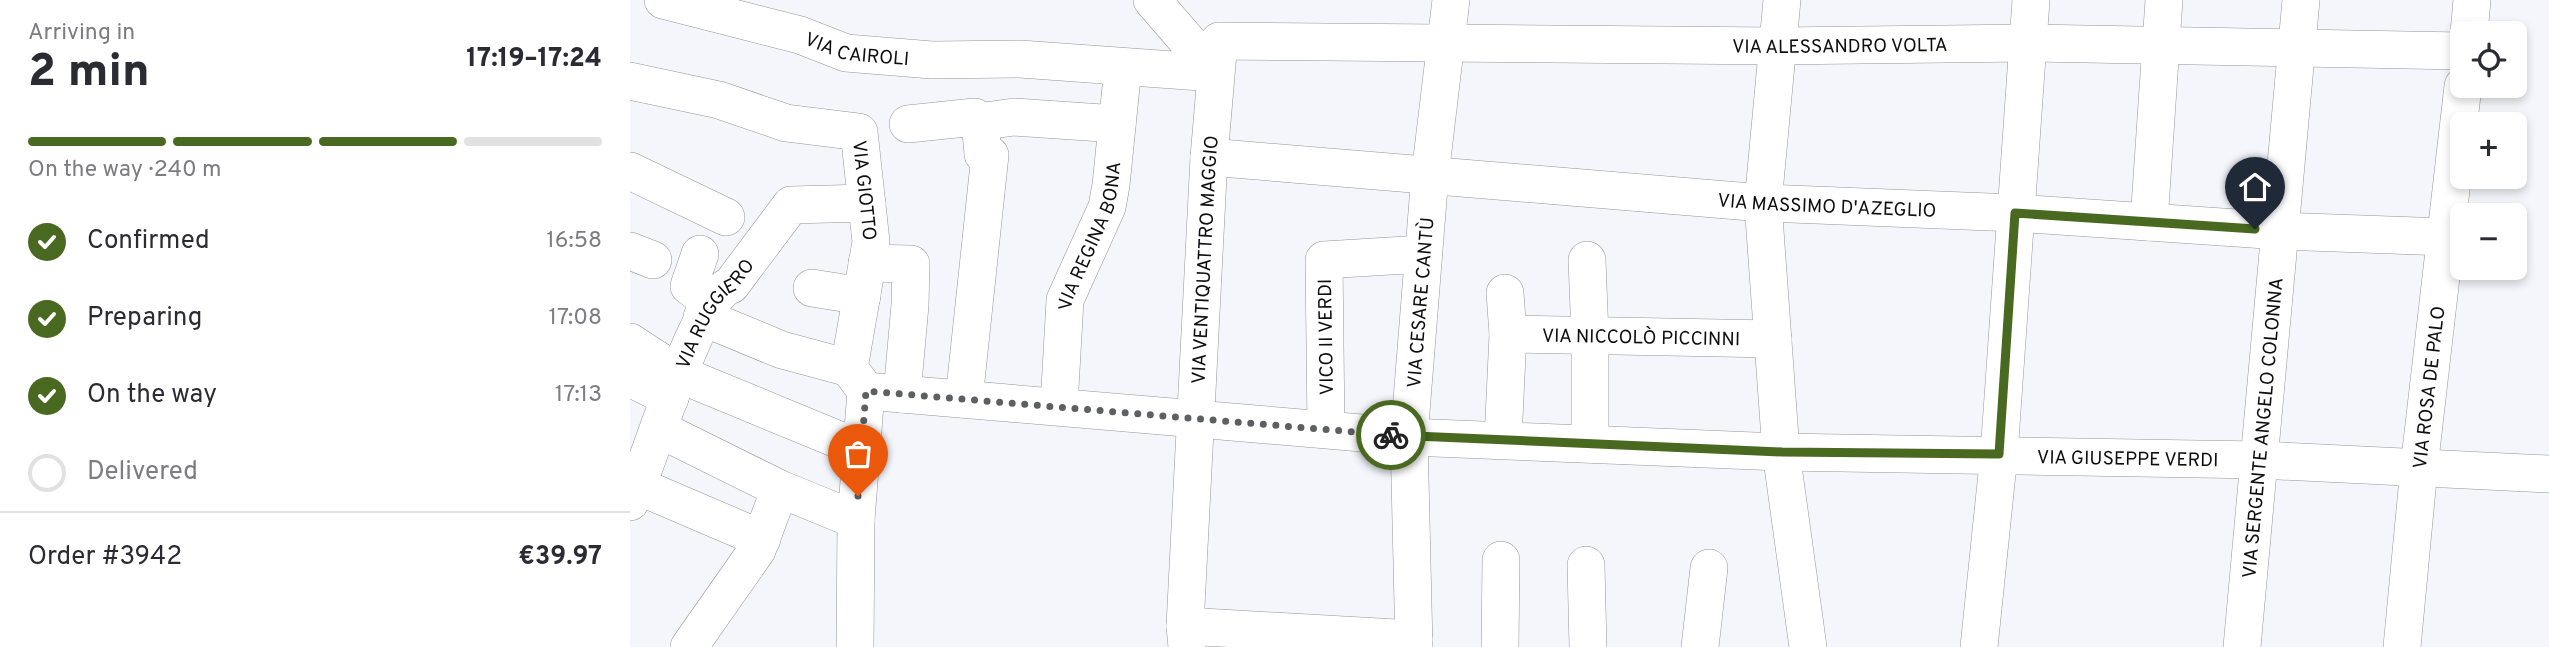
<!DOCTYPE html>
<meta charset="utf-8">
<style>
:root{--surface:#fff;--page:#f2f2f3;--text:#2b2b33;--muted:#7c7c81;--line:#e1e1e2;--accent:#496920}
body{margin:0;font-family:Overpass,sans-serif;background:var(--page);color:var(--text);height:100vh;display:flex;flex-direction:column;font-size:26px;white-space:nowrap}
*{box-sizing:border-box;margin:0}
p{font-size:23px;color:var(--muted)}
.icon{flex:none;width:38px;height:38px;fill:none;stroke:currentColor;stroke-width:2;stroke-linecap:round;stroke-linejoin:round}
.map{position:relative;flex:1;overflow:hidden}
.side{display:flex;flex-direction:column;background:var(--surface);width:630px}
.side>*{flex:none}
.buttons{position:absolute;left:1820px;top:21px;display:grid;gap:14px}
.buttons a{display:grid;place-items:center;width:77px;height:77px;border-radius:10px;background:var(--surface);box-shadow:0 4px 10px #0003;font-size:35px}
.pin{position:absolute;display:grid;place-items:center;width:60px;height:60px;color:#fff;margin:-72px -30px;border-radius:50% 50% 50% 0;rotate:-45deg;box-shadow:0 0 7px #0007}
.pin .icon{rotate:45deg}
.courier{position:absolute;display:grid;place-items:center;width:70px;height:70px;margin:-35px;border:5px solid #496920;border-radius:50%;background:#fff;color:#222;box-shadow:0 2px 9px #0007}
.head em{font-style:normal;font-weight:800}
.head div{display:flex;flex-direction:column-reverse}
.head{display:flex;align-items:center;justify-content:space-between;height:119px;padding:0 28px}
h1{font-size:46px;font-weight:800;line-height:52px}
.bar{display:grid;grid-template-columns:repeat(4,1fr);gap:10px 7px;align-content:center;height:84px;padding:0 28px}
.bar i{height:9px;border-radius:5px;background:var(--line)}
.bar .current{background:var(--accent)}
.bar p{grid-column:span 4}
.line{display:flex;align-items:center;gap:18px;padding:0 28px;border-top:2px solid var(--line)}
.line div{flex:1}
ol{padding:0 28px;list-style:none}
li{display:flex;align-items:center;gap:21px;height:77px}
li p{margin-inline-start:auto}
li .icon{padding:7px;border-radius:50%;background:var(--accent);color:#fff;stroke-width:4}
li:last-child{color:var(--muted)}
li i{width:38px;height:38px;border:4px solid var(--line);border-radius:50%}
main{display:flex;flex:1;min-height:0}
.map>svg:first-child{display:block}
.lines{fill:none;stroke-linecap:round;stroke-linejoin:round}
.minor-casing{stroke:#949599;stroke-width:38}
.minor{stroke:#fff;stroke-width:37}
.done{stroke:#5e5f62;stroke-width:7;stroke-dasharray:0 12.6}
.route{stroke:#496920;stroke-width:9}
.labels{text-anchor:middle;stroke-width:5;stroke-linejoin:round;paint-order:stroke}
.street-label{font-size:19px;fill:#0e0e10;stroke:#fff}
</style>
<main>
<section class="side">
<div class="head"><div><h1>2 min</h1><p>Arriving in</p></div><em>17:19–17:24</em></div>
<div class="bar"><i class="current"></i><i class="current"></i><i class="current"></i><i></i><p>On the way · 240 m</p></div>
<ol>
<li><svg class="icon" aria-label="check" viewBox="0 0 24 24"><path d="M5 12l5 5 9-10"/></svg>Confirmed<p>16:58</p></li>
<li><svg class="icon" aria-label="check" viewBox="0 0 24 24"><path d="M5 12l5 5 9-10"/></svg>Preparing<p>17:08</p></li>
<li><svg class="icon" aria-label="check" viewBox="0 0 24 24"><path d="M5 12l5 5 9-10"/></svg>On the way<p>17:13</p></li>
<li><i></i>Delivered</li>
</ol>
<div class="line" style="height:91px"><div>Order #3942</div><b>€39.97</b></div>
</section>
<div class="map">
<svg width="1919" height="647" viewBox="0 0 1919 647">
<rect width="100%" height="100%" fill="#f4f6fb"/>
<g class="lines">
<g class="minor-casing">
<g id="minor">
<path id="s1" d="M33 0 170 35 216 53 302 60 390 59 585 73 522 0"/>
<polyline points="1152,0 1133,203 1151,452 1178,647"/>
<polyline points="1839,33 1842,0"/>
<path id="s2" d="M0 81 89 100 156 123 229 132 241 242 219 368 236 391"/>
<polyline points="278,124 345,117 348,122 384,117 487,124"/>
<path id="s3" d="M579 157 1133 203 1385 213 1651 231 1816 237"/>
<polyline points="0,171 96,217"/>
<polyline points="1519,222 1534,0"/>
<polyline points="0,251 23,260"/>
<polyline points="70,254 59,286 82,303"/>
<polyline points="957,260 960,336 960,444"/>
<polyline points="237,263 281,264 280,305 272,394"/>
<polyline points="182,288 232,296"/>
<polyline points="72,317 152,350 219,368"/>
<path id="s4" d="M878 334 1143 339"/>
<polyline points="0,342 49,374 231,449"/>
<polyline points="0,378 40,398"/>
<path id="s5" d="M236 391 779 437 1151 452 1630 460 1919 474"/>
<polyline points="334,399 360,155 353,154 350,121"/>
<path id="s6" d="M429 406 435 300 477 207 481 185 493 67"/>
<polyline points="29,429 150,489"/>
<polyline points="696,429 694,260 793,254"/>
<polyline points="873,440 878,334 875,293"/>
<polyline points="8,486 132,539"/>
<path id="s7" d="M0 502C20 463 66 297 101 285L161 205 237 203"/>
<polyline points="956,565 958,647"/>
<polyline points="555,626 784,639"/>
<polyline points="59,647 127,550 150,489 226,520"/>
<polyline points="225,647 226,520 236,391"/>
<path id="s8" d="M557 647 555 626 579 157 589 41 1148 46 1398 43 1832 51"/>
<path id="s9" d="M784 647 779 437 800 175 821 0"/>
<polyline points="870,647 871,560"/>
<polyline points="1070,647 1079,568"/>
<polyline points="1349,647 1369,454 1401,0"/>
<path id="s10" d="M1612 647 1671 0"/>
<path id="s11" d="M1772 647 1789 468 1833 86"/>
</g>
</g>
<use href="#minor" class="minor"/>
</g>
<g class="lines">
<polyline class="done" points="228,496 236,391 761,435"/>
<polyline class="route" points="761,435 1152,452 1369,454 1385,213 1625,229"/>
</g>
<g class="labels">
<g class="street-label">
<text dy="7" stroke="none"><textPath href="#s8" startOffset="1228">VIA ALESSANDRO VOLTA</textPath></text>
<text dy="7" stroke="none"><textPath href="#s1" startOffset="201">VIA CAIROLI</textPath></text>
<text dy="7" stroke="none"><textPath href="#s2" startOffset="294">VIA GIOTTO</textPath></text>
<text dy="7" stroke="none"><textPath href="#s3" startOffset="620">VIA MASSIMO D'AZEGLIO</textPath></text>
<text dy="7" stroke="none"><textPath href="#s6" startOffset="175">VIA REGINA BONA</textPath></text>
<text dy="7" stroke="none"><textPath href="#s8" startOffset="388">VIA VENTIQUATTRO MAGGIO</textPath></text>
<text dy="7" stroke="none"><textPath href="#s9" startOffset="345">VIA CESARE CANTÙ</textPath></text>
<text dy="7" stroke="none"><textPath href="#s7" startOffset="208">VIA RUGGIERO</textPath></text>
<text transform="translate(695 337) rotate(-91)" y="7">VICO II VERDI</text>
<text dy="7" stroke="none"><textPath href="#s4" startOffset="133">VIA NICCOLÒ PICCINNI</textPath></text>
<text dy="7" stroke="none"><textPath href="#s11" startOffset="261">VIA ROSA DE PALO</textPath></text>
<text dy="7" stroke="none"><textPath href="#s10" startOffset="220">VIA SERGENTE ANGELO COLONNA</textPath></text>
<text dy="7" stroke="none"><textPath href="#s5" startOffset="1264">VIA GIUSEPPE VERDI</textPath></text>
</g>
</g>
</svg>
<div class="buttons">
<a><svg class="icon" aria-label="locate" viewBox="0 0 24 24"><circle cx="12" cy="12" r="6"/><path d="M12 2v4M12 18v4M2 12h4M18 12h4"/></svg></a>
<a>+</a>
<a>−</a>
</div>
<div class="pin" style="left:228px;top:496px;background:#ea580c"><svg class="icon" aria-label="bag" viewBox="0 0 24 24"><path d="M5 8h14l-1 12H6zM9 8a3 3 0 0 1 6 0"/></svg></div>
<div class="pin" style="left:1625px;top:229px;background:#1f2937"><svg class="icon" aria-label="home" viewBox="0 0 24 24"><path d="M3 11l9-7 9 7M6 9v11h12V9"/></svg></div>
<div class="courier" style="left:761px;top:435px"><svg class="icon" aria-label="bike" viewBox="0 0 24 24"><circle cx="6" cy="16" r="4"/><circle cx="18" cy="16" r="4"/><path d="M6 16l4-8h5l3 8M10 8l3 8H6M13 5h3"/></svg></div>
</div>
</main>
